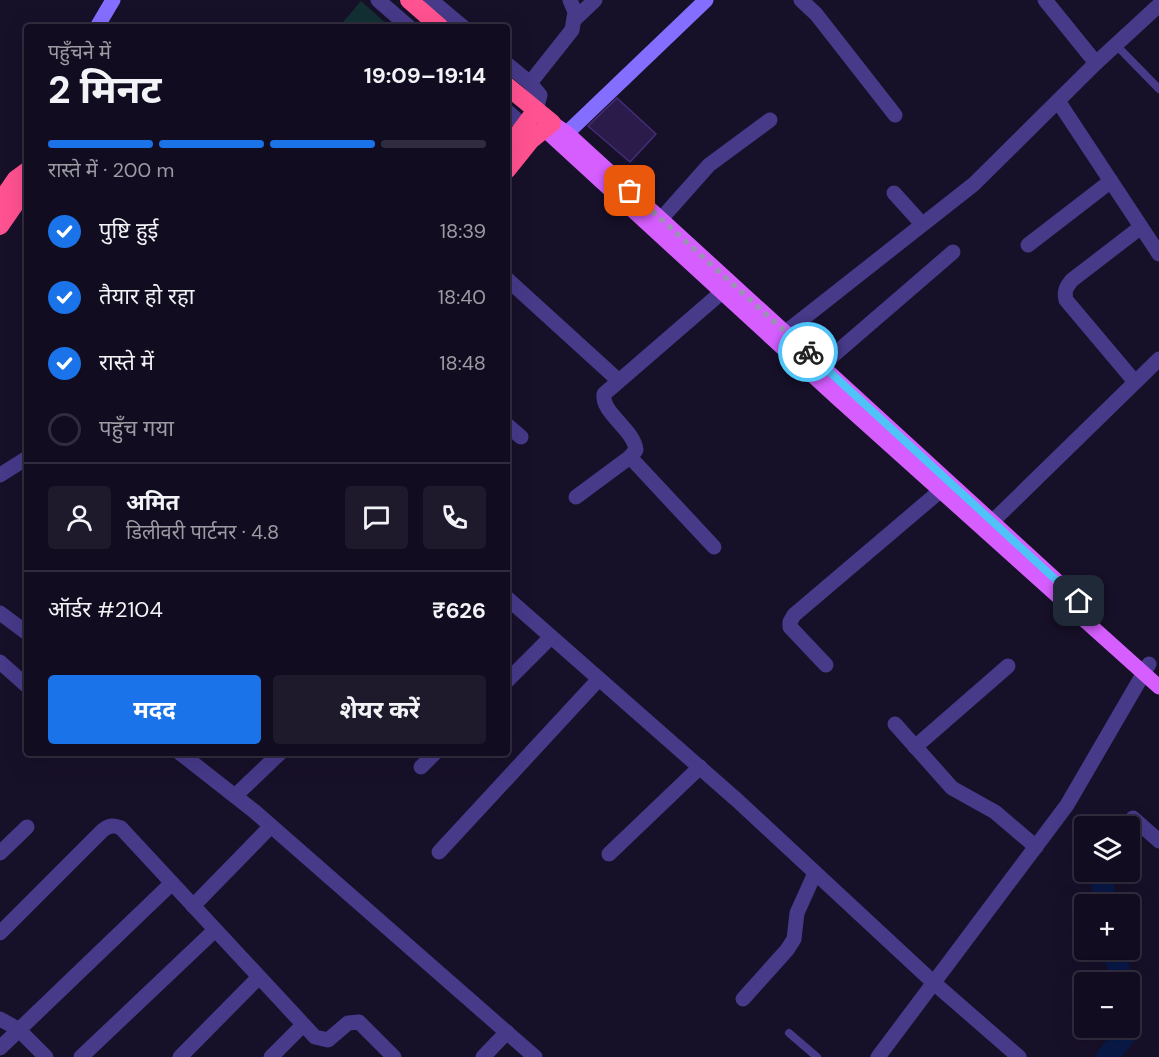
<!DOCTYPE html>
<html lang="hi">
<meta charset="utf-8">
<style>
:root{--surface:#110c1f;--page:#1e1a2c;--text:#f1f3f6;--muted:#9c9ba4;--line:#302c3d;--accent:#1a73e8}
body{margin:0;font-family:"DM Sans","Noto Sans Devanagari",sans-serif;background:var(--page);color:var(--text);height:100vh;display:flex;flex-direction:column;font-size:22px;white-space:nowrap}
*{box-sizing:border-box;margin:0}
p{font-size:20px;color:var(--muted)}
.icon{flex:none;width:33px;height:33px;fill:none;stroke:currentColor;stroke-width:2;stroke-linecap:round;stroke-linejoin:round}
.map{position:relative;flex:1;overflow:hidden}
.drawer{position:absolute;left:24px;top:24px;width:486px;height:732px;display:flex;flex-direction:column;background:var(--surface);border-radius:6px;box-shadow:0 6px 24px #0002,0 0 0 2px var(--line)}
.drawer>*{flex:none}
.fabs{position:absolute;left:1074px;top:816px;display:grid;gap:12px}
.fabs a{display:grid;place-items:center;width:66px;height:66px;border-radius:6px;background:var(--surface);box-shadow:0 6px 24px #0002,0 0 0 2px var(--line);font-size:30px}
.pin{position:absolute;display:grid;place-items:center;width:51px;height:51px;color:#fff;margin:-26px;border-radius:12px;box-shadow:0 3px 9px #0006}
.courier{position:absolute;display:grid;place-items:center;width:60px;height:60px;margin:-30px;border:4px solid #4fc3f7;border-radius:50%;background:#fff;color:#222;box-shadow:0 2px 8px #0007}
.summary em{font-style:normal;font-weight:700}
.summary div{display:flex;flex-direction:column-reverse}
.summary{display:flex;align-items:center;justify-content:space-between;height:102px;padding:0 24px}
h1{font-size:39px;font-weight:700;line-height:45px}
.bar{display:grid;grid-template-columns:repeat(4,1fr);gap:9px 6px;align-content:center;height:72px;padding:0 24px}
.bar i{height:8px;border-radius:4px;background:var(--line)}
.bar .selected{background:var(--accent)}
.bar p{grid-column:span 4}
.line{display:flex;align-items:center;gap:15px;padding:0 24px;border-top:2px solid var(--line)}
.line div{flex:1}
.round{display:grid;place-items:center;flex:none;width:63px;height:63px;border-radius:6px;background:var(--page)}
ol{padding:0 24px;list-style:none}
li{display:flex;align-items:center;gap:18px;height:66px}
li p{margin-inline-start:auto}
li .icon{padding:6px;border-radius:50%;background:var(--accent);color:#fff;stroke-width:4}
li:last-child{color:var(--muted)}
li i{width:33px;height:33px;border:3px solid var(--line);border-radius:50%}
.action{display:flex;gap:12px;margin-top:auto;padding:12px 24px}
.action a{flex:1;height:69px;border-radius:6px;background:var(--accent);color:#fff;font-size:24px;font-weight:700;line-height:69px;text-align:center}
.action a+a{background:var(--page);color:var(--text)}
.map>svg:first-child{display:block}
.green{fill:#123033}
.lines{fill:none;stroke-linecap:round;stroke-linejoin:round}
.river{stroke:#091948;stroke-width:22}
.building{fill:#2a1b4a;stroke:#442d77;stroke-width:1.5}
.lane{stroke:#463a89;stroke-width:8}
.street{stroke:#463a89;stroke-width:15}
.secondary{stroke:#846eff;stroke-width:15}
.primary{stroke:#d65eff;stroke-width:15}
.highway{stroke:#ff5290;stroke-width:18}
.done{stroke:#9a91b4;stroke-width:6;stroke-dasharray:0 10.8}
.route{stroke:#4fc3f7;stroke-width:8}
</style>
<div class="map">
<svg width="1159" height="1057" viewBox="0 0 1159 1057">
<rect width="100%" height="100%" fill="#171029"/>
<polygon class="green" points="361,1 390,27 339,27"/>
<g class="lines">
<g class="river">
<polyline points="1099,872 1107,904"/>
<polyline points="1115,950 1121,982"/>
<polyline points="1107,1057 1129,1030 1129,1028"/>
</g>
</g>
<polygon class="building" points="617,98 656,134 630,162 588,126"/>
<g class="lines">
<g class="lane">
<polyline points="1116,45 1159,89"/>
<polyline points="789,1033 817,1057"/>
</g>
<g class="street">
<polyline points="378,0 409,27"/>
<polyline points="431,0 463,27"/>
<polyline points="801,0 816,14 895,115"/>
<polyline points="1045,0 1096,63"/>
<polyline points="574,20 595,0"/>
<polyline points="507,64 530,83 540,95 536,110"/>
<polyline points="530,83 572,30 575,12 570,0"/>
<polyline points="1058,101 1159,254"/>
<polyline points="507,111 524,126"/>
<polyline points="894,193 922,224"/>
<polyline points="661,219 709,165 770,120"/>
<polyline points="1028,245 1111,181"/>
<polyline points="507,279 618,380"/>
<polyline points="786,332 974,184 1096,63 1159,5"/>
<polyline points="822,365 953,252"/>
<path d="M1135 382 1066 300C1064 291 1066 287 1072 280L1141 227"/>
<polyline points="507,425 521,437"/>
<polyline points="630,457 714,547"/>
<polyline points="0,475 27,458"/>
<path d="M576 497 630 457 636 450C634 429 601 413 604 394L722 292"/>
<polyline points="992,522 1159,359"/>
<polyline points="507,598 738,801 934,983 1019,1057"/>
<polyline points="0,613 27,633"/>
<polyline points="0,662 27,686"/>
<polyline points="826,665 790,627 790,622 794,615 940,491"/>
<polyline points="507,681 551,637"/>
<polyline points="895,724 952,788 995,812 1036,847"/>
<polyline points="915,747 1008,666"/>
<polyline points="180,753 254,811 535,1057"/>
<polyline points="421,767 435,753"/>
<polyline points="235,796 280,753"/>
<polyline points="1133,818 1159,841"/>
<polyline points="439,852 599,679"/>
<polyline points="0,853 27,827"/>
<polyline points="609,854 700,767"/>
<polyline points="193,906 271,826"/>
<path d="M0 933 103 830C110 825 114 825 121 828L315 1037 328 1040 348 1023 359 1022 394 1057"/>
<polyline points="743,999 787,950 794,939 797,913 815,873"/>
<polyline points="0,1019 18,1029 46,1057"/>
<polyline points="0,1048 172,883"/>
<polyline points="81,1057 215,930"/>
<polyline points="180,1057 259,977"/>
<polyline points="271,1057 303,1025"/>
<polyline points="483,1057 507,1032"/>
<polyline points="878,1057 1067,805 1149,664"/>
</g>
<g class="secondary">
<polyline points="97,27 113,0"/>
<polyline points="567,133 706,0"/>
</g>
<g class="primary">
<polyline points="552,123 567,133 1090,611"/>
<polyline points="544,129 836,397 1159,687"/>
</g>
<g class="highway">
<polyline points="409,0 440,27"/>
<polyline points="507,86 552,123 531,140 507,170"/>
<polyline points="507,149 536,110"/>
<polyline points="0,202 16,179 27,171"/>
<polyline points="0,226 27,187"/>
</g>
</g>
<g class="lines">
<polyline class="done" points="630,191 808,352"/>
<polyline class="route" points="808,352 1079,601"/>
</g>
</svg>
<div class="fabs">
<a><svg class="icon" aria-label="layers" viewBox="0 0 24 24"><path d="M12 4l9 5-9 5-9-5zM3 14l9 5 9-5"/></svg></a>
<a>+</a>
<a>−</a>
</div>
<div class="pin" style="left:630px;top:191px;background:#ea580c"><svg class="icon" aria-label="bag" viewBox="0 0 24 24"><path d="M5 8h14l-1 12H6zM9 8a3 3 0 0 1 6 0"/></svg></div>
<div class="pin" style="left:1079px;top:601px;background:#1f2937"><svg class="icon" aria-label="home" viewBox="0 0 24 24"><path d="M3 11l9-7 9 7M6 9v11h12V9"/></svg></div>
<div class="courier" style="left:808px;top:352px"><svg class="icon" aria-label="bike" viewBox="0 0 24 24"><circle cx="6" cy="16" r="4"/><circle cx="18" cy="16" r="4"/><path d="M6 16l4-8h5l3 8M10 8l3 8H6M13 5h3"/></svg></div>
<section class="drawer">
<div class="summary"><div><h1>2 मिनट</h1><p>पहुँचने में</p></div><em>19:09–19:14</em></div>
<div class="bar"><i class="selected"></i><i class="selected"></i><i class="selected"></i><i></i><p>रास्ते में · 200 m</p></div>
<ol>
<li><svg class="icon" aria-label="check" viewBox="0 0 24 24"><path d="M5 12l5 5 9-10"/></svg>पुष्टि हुई<p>18:39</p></li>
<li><svg class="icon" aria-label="check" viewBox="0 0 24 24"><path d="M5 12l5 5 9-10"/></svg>तैयार हो रहा<p>18:40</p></li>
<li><svg class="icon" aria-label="check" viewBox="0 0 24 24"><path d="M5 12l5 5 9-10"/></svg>रास्ते में<p>18:48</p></li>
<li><i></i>पहुँच गया</li>
</ol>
<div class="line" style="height:108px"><a class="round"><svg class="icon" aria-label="person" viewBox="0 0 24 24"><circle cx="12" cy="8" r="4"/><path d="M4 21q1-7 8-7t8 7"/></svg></a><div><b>अमित</b><p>डिलीवरी पार्टनर · 4.8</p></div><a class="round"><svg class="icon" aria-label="chat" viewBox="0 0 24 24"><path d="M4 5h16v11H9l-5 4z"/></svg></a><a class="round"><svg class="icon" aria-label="phone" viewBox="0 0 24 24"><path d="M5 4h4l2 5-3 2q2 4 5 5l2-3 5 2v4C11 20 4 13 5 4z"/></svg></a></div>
<div class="line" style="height:78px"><div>ऑर्डर #2104</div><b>₹626</b></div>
<div class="action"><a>मदद</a><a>शेयर करें</a></div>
</section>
</div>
